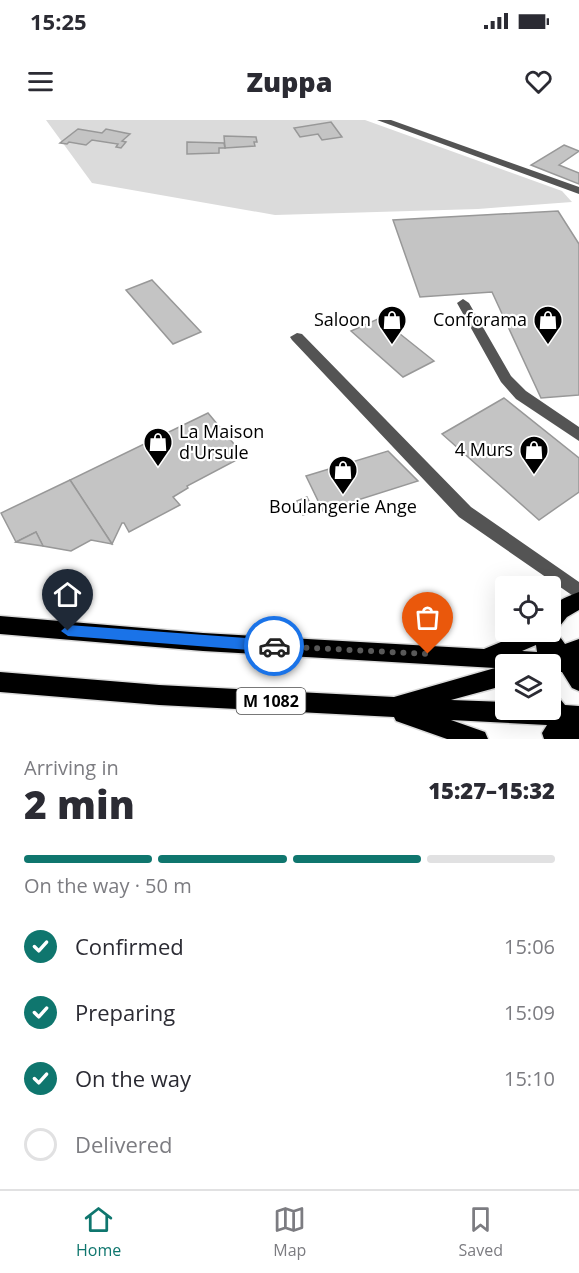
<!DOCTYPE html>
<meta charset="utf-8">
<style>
:root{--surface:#fff;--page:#f7f7f7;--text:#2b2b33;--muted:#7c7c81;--line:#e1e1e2;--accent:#0f766e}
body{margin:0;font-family:"Open Sans",sans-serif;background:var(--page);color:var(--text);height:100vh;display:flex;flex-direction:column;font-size:22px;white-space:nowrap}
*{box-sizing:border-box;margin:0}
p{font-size:20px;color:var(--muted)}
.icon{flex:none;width:33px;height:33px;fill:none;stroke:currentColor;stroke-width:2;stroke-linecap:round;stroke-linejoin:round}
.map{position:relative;height:619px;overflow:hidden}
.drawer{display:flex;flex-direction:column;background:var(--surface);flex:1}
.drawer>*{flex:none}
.tools{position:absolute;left:495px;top:456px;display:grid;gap:12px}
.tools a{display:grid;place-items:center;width:66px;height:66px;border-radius:6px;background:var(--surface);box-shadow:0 6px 24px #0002;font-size:30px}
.pin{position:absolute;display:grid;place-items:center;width:51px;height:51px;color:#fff;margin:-62px -26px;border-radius:50% 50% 50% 0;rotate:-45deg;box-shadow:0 0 6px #0007}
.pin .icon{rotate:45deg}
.courier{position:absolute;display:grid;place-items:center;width:60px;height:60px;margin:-30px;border:4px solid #1a73e8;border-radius:50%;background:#fff;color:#222;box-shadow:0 2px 8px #0007}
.headline em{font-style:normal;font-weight:800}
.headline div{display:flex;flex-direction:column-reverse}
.headline{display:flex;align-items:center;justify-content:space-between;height:102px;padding:0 24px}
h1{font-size:39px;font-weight:800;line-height:45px}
.bar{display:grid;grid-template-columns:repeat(4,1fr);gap:9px 6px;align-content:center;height:72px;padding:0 24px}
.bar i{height:8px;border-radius:4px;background:var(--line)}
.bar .on{background:var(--accent)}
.bar p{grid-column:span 4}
ol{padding:0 24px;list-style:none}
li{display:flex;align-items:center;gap:18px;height:66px}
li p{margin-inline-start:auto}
li .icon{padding:6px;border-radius:50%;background:var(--accent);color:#fff;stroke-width:4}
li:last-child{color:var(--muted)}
li i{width:33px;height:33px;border:3px solid var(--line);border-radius:50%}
.status{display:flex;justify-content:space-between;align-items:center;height:42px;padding:0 30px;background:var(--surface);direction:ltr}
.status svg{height:16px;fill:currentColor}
header{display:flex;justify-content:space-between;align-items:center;height:78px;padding:0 24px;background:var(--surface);font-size:27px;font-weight:800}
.tabs{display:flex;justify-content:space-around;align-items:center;height:84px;border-top:2px solid var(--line);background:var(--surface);font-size:16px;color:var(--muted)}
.tabs a{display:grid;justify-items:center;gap:3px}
.tabs .on{color:var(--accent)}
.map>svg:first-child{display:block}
.green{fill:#dbdbdb}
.building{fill:#c4c4c4;stroke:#989898;stroke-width:1.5}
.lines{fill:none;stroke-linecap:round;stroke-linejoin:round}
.major-casing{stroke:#dbdbdb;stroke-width:3}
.minor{fill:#545454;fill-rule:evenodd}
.major{fill:#000;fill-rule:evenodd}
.route{fill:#1a73e8}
.done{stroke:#595959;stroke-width:6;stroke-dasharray:0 10.8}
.labels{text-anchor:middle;stroke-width:4.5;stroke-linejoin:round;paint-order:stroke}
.shield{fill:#fff;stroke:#4c4c4c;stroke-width:1.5}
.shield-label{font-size:16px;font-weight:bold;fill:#000}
.poi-label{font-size:18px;fill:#000;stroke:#fff;text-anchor:end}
</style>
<div class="status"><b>15:25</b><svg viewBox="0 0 49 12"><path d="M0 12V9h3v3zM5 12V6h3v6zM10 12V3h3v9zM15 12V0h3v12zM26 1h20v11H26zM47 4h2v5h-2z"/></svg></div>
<header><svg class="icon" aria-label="menu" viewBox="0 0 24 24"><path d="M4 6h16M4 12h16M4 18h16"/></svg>Zuppa<svg class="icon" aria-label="heart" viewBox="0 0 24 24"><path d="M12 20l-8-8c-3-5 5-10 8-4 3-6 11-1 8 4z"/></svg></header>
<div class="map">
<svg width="579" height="619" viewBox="0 0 579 619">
<rect width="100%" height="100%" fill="#fff"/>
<polygon class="green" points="46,0 365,0 562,71 572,82 478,89 275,95 92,63"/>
<g class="building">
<polygon points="331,2 342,17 322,20 318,14 300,17 294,8"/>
<polygon points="78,9 102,13 106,9 130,14 122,21 126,22 121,28 116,27 118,24 92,20 86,25 69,22 67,24 60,23"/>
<polygon points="224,16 256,17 257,22 254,22 255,26 225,28"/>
<polygon points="187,22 224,23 225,28 219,28 219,33 187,34"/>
<polygon points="564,25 579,31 559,45 579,53 579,64 531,45"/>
<polygon points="558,91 579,124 579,275 541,278 492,172 420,177 393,100"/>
<polygon points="152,160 201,212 173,224 126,170"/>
<polygon points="380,198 434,241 403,257 351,211"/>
<polygon points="504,278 579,338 579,372 539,400 442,314"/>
<polygon points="208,293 244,336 187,366 188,368 173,377 180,385 129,412 124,403 122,403 112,424 70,360"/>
<polygon points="388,331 418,361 323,391 306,356"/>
<polygon points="70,360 112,424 91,420 71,431 43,426 36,412 16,422 1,393"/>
<polygon points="307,377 314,391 303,395 297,381"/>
<polygon points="36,412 43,426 16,422"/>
</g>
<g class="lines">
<g class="major-casing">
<path id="major" d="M579 472V490L567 497 556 511 565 524 579 519V571L572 568 562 552H550V544H506V565L451 580 506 582V590H550V572L557 575 565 585 579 586V619H544L542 613 547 605 451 600 485 612 488 619H447L396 601 394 597 159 585 0 572V552L159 565 394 577 495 548 203 531 0 514V496L203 513 484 529 525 512H550C550 484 553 482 579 472ZM536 525 537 532 522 531Z"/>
</g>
<g class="minor">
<polygon points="377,0 391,0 579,67 579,74"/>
<polygon points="463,179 469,183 511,256 526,271 579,307 579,321 516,279 501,262 457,183"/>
<polygon points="297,213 302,214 471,387 579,462 579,480 459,397 292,220 290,217"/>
</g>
<use href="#major" class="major"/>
</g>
<polygon class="route" points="68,505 274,520 281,526 274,532 68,516 61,511"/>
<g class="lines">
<polyline class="done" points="274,526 428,534"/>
</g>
<defs>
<g id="shop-pin" transform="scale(1.5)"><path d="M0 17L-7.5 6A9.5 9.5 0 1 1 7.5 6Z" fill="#000" stroke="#fff"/><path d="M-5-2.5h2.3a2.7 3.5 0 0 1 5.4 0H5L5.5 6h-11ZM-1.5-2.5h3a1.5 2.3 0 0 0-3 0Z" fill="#fff"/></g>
</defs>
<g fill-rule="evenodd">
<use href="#shop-pin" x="392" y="200"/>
<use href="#shop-pin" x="548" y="200"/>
<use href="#shop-pin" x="158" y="322"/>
<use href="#shop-pin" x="534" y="330"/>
<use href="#shop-pin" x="343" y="350"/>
</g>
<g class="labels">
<rect class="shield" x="236.5" y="568" width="69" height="26" rx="4.5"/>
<g class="shield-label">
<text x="271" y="587">M 1082</text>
</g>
<g class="poi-label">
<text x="371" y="206">Saloon</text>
<text x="527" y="206">Conforama</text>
<text x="179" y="318" text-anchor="start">La Maison<tspan x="179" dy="21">d'Ursule</tspan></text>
<text x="513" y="336">4 Murs</text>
<text x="343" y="393" text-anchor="middle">Boulangerie Ange</text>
</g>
</g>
</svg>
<div class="tools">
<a><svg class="icon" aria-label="locate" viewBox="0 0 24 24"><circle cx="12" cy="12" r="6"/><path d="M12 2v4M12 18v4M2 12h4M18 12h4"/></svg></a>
<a><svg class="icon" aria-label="layers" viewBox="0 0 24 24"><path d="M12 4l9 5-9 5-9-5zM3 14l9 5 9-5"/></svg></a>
</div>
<div class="pin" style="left:428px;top:534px;background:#ea580c"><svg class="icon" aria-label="bag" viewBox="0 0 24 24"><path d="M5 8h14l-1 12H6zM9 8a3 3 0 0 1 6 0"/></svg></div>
<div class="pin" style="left:68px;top:511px;background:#1f2937"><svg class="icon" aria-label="home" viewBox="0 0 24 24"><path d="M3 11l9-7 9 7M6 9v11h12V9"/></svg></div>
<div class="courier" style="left:274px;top:526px"><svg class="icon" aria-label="car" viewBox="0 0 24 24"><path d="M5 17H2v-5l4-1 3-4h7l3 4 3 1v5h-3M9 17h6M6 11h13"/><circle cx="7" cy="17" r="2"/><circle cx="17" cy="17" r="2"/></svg></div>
</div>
<section class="drawer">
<div class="headline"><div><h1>2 min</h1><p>Arriving in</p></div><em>15:27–15:32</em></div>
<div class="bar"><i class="on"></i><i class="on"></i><i class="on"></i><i></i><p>On the way · 50 m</p></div>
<ol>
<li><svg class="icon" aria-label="check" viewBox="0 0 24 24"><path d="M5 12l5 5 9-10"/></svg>Confirmed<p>15:06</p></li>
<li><svg class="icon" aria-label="check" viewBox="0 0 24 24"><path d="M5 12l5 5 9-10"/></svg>Preparing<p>15:09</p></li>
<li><svg class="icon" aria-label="check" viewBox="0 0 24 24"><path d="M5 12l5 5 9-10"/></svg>On the way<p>15:10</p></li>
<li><i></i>Delivered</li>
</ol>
</section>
<nav class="tabs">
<a class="on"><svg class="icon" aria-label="home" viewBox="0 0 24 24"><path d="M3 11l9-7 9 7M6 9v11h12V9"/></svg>Home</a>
<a><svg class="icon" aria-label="map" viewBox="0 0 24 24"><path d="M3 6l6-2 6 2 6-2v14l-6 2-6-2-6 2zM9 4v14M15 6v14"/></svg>Map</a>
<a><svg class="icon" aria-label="saved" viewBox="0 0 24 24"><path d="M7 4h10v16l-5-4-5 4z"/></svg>Saved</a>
</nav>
